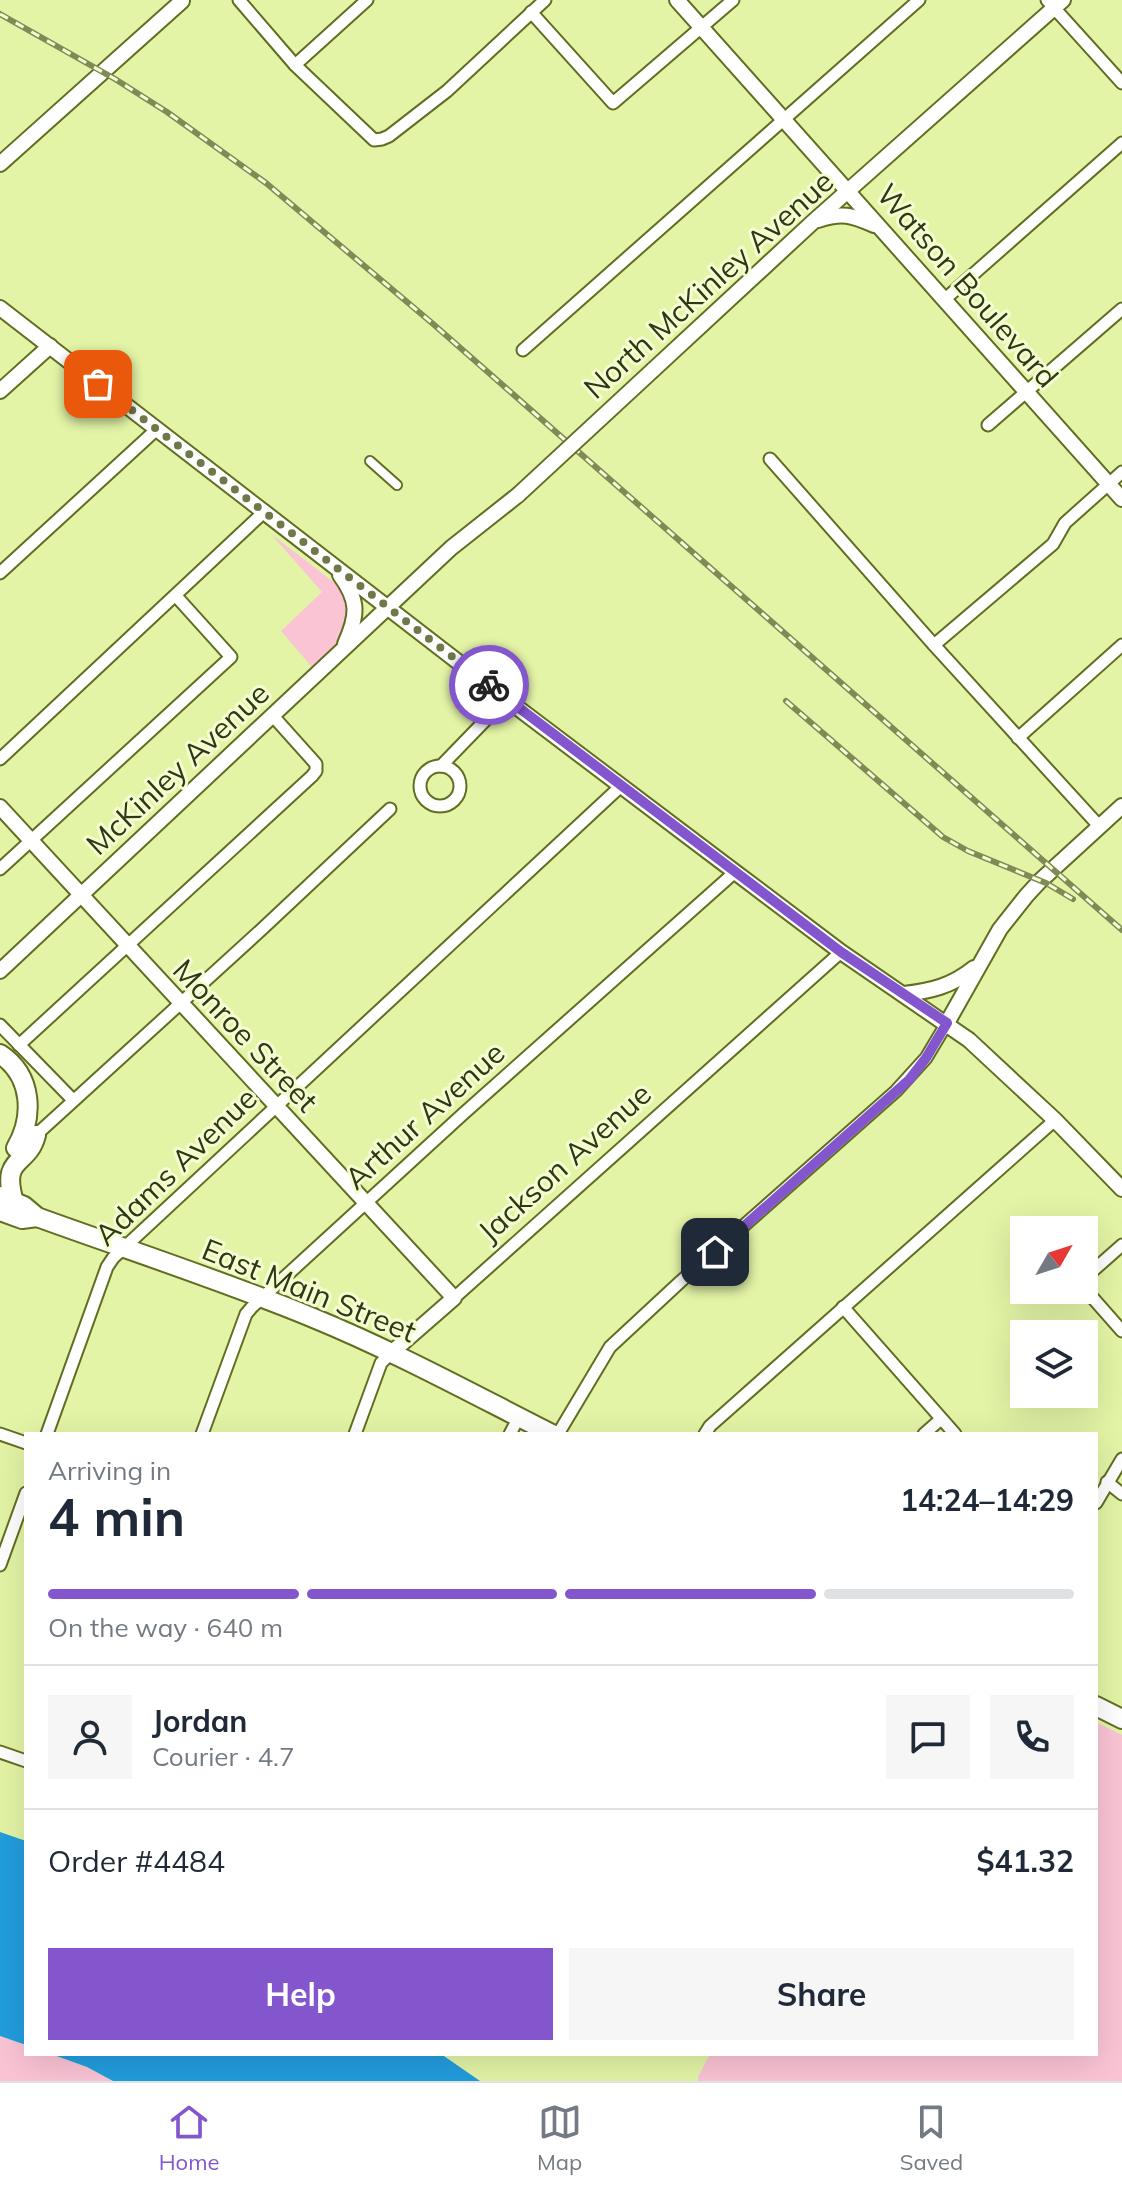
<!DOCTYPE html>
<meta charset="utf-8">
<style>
:root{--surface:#fff;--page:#f6f6f7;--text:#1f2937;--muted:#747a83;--line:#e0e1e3;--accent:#8456ce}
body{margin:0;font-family:Mulish,sans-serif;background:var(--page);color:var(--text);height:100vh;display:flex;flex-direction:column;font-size:30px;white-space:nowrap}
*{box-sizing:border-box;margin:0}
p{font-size:26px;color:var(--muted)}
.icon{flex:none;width:44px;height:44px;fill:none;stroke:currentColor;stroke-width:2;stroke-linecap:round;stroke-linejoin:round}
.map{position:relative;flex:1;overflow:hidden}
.panel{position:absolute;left:24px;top:1432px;width:1074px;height:624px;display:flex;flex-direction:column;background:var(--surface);border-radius:0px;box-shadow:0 8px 32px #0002}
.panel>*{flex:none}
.needle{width:52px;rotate:51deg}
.fabs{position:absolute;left:1010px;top:1216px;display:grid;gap:16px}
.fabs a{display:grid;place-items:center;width:88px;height:88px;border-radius:0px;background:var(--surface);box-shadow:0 8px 32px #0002;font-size:40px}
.pin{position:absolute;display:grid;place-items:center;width:68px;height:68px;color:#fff;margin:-34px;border-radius:16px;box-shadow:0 4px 12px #0006}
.courier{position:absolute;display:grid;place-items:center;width:80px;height:80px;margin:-40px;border:6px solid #8456ce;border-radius:50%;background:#fff;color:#222;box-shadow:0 2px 10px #0007}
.headline em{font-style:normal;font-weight:700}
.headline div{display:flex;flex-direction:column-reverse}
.headline{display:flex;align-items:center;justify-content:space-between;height:136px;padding:0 24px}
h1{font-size:52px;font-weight:700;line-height:60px}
.bar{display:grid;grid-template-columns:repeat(4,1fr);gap:12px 8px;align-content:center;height:96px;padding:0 24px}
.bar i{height:10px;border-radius:6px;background:var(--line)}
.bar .active{background:var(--accent)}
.bar p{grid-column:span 4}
.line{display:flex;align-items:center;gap:20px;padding:0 24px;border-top:2px solid var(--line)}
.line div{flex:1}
.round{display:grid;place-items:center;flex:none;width:84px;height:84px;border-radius:0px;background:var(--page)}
.cta{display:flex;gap:16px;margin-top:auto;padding:16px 24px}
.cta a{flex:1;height:92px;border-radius:0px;background:var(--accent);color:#fff;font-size:32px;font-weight:700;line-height:92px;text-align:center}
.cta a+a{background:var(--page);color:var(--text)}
.tab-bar{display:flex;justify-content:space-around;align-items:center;height:112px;border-top:2px solid var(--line);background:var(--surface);font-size:22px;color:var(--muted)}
.tab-bar a{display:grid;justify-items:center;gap:4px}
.tab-bar .active{color:var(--accent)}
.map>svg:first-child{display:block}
.green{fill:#fac4d5}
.water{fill:#229ddd}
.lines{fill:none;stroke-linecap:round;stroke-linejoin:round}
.pedestrian-casing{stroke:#616e21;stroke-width:12}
.minor-casing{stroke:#616e21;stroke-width:15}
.tertiary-casing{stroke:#616e21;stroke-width:18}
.primary-casing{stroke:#616e21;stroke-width:22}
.pedestrian{stroke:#fff;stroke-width:8}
.minor{stroke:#fff;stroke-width:11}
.tertiary{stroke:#fff;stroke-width:14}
.primary{stroke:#fff;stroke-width:18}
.rail-casing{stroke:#7f8a55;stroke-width:6}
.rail{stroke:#f3fed0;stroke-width:3;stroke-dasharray:9;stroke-linecap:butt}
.tertiary-bridge-casing{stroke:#616e21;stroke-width:18;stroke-linecap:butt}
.tertiary-bridge{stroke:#fff;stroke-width:14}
.done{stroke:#6f7848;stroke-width:8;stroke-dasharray:0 14.4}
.route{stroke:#8456ce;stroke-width:10}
.labels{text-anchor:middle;stroke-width:6;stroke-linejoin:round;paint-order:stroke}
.street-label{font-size:30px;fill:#303616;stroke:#f3fed0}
</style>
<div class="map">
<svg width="1122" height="2081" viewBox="0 0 1122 2081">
<rect width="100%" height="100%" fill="#e3f4a6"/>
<g class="green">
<polygon points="271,534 348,593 351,631 312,667 281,631 322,592"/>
<polygon points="1096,1722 1122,1735 1122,2081 698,2081 698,2077 710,2054 1096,2054"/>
<polygon points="0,2036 26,2045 26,2054 51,2054 87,2067 113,2081 0,2081"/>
</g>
<g class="water">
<polygon points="0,1832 26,1841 26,2045 0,2036"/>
<polygon points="51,2054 441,2054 480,2081 113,2081 87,2067"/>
</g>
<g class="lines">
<g class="pedestrian-casing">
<polyline id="pedestrian" points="370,461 397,485"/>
</g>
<g class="minor-casing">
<g id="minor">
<polyline points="239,0 295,65 374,140 382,139 389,136 447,91 545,0"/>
<polyline points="1047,0 1122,83"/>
<polyline points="531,12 613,103 733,0"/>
<polyline points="295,65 367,0"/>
<polyline points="944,300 1122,143"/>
<polyline points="523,350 919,0"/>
<polyline points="988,425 1122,309"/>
<polyline points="770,459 934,645 1100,827"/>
<polyline points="0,573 157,429"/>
<polyline points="934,645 1053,544 1065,523 1122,472"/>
<polyline points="1018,738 1122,645"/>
<polyline points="0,759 265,511"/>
<polyline points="441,766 506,699"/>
<circle cx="440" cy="786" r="20"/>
<polyline points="0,869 231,657 176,596"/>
<polyline points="0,1025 73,1100"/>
<polyline points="19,1045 312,776 316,771 316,764 273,716"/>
<polyline points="36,1135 261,930 390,809"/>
<polyline points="1084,1281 1088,1275 1122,1245"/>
<polyline points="1084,1288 1122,1331"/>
<polyline points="454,1298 841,952"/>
<polyline points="843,1307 955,1434"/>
<polyline points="0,1434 26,1443"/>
<polyline points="47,1434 107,1267 113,1258 621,786"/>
<polyline points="202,1434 246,1314 252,1307 463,1114 735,872"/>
<polyline points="355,1434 381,1363 391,1353"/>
<polyline points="510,1434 519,1417"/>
<polyline points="558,1434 610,1347 680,1282 896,1091 926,1058 947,1023"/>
<polyline points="705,1434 710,1426 1055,1120"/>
<polyline points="924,1434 941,1419"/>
<polyline points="1107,1482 1122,1494"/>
<polyline points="1096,1503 1122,1459"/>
<polyline points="0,1565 26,1493"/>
<polyline points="0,1752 26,1761"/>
</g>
</g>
<g class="tertiary-casing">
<g id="tertiary">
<polyline points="677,0 1122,499"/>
<polyline points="0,164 182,1"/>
<path d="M818 220C842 212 852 215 874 225"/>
<polyline points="0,308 506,699 735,872 841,952 969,1040 1055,1120 1122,1189"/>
<polyline points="653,370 814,221 1063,0"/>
<polyline points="0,391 50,346"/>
<path d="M340 575C359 601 358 615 345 644"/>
<polyline points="0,807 454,1298 391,1353"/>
<polyline points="0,971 451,548 518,495"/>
<path d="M904 994C931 991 952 986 974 968"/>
<polyline points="947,1023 1000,929 1027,895 1040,881 1122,806"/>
</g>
</g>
<g class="primary-casing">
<g id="primary">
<path d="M0 1054C33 1076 34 1117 16 1148"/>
<path d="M0 1196 24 1206 37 1217C128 1250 221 1280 311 1317 394 1351 473 1394 552 1434"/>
<path d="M14 1202C0 1155 28 1167 36 1135"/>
<polyline points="0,1211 22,1219 37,1217"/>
<polyline points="1096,1706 1122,1719"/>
</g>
</g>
<use href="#pedestrian" class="pedestrian"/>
<use href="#minor" class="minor"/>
<use href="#tertiary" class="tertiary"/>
<use href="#primary" class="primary"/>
<g class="rail-casing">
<g id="rail">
<polyline points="0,14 115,79 167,112 266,183 432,323 1122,930"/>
<polyline points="786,701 943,837 968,851 1046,883 1073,899"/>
</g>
</g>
<use href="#rail" class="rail"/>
<g class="tertiary-bridge-casing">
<polyline id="tertiary-bridge" points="518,495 653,370"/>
</g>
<use href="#tertiary-bridge" class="tertiary-bridge"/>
</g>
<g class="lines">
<polyline class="done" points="98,384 489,685"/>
<polyline class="route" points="489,685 841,952 947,1023 926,1058 909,1080 715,1252"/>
</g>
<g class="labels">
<g class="street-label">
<text transform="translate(709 285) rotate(-42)" y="10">North McKinley Avenue</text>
<text transform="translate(967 286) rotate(49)" y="10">Watson Boulevard</text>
<text transform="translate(178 769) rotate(-43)" y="10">McKinley Avenue</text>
<text transform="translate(245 1036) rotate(47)" y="10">Monroe Street</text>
<text transform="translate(425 1116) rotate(-42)" y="10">Arthur Avenue</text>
<text transform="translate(565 1163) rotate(-42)" y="10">Jackson Avenue</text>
<text transform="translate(176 1167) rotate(-44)" y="10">Adams Avenue</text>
<text transform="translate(309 1291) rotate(22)" y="10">East Main Street</text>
</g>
</g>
</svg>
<div class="fabs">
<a><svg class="needle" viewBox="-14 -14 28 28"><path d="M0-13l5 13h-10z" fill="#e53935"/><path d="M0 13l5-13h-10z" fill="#747a83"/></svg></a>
<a><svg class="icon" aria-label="layers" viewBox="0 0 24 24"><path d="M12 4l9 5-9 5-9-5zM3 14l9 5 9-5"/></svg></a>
</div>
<div class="pin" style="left:98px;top:384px;background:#ea580c"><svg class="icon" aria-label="bag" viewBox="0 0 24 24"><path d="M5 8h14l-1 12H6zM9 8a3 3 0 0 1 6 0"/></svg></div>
<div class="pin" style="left:715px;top:1252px;background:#1f2937"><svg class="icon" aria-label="home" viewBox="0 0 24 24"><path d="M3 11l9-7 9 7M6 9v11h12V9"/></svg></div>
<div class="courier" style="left:489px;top:685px"><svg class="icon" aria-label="bike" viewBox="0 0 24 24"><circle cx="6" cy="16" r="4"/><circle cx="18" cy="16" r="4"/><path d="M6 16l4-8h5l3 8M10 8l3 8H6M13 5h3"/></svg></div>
<section class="panel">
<div class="headline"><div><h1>4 min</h1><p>Arriving in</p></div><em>14:24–14:29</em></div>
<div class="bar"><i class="active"></i><i class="active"></i><i class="active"></i><i></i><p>On the way · 640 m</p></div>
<div class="line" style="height:144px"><a class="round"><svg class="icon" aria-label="person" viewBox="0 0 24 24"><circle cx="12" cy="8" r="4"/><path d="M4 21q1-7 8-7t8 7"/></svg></a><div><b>Jordan</b><p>Courier · 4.7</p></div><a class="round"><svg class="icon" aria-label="chat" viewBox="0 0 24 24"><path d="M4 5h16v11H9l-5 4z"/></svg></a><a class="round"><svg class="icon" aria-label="phone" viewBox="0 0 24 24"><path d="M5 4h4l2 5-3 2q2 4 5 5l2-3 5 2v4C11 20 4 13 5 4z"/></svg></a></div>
<div class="line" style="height:104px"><div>Order #4484</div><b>$41.32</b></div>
<div class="cta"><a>Help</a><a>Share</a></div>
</section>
</div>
<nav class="tab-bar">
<a class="active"><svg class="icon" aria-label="home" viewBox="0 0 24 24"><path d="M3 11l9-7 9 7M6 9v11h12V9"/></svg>Home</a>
<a><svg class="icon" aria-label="map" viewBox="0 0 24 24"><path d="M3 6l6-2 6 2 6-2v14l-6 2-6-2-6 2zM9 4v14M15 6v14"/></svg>Map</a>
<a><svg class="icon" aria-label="saved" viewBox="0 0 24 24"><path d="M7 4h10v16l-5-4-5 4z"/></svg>Saved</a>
</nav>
